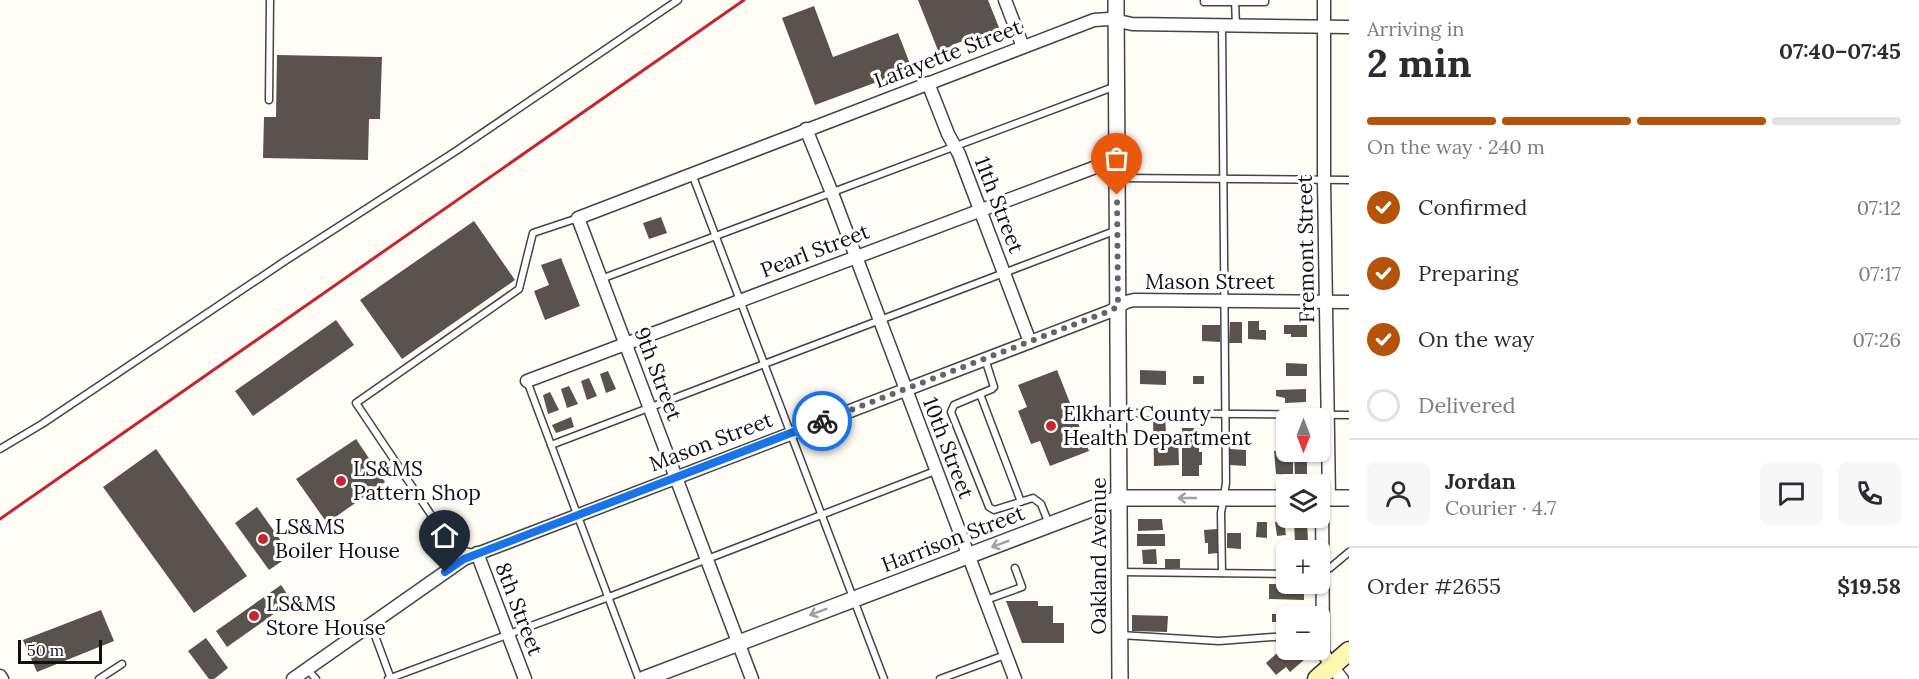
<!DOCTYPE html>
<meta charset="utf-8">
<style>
:root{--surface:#fff;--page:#f7f7f7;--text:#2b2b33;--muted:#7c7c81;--line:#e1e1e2;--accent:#b45309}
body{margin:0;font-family:Lora,serif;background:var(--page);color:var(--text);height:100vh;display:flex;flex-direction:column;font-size:22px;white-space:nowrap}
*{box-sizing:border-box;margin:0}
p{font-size:20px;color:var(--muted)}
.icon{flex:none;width:33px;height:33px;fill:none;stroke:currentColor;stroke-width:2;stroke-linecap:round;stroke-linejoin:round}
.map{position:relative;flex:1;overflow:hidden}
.panel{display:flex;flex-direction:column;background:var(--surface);width:570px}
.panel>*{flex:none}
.needle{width:39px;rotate:180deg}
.buttons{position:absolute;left:1276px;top:408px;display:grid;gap:12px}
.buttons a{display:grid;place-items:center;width:54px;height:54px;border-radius:9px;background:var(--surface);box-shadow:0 2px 4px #0004;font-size:30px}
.scale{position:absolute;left:18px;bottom:15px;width:84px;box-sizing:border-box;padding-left:6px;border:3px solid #111;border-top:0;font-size:16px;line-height:21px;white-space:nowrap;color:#111;-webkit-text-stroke:4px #fff;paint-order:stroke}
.pin{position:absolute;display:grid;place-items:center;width:51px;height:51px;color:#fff;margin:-62px -26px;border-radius:50% 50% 50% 0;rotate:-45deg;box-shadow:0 0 6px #0007}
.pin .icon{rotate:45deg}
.courier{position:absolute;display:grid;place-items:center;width:60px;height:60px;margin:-30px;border:4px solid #1a73e8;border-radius:50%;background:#fff;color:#222;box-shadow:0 2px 8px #0007}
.summary em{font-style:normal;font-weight:800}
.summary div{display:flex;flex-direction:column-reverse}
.summary{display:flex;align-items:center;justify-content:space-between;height:102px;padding:0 18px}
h1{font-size:39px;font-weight:800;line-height:45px}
.bar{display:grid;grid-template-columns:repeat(4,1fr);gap:9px 6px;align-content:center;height:72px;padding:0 18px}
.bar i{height:8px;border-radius:4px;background:var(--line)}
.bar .active{background:var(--accent)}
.bar p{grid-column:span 4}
.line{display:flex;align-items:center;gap:15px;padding:0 18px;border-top:2px solid var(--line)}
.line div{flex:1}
.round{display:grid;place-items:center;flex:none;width:63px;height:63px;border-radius:9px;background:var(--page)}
ol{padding:0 18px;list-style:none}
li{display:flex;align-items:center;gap:18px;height:66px}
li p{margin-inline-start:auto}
li .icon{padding:6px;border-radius:50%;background:var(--accent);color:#fff;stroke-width:4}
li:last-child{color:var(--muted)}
li i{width:33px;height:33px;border:3px solid var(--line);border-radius:50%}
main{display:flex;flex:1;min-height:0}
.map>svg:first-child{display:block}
.building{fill:#5a524d}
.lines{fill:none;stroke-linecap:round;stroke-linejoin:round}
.service-casing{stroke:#444;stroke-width:9}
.minor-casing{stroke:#444;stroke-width:15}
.tertiary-casing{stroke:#444;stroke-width:18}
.secondary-casing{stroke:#333;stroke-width:21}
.service{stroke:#fff;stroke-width:6}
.minor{stroke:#fff;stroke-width:12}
.tertiary{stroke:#fff;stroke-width:15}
.secondary{stroke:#fff6b0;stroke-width:18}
.rail{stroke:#c4262e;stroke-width:3}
.oneway{stroke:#a0a0a0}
.done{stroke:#646461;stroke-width:6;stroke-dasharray:0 10.8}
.route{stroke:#1a73e8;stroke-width:8}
.poi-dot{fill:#c4262e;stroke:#fff;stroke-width:2}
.labels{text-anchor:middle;stroke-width:6;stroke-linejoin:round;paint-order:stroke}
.street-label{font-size:21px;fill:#111;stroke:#fff}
.poi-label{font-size:21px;fill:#111;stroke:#fff;text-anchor:start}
</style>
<main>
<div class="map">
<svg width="1349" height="679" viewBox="0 0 1349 679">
<rect width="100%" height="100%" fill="#fffdf5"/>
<g class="building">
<polygon points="918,0 988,0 1002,35 974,46 971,38 952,45 954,52 941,58"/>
<polygon points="814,6 833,57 898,33 912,69 815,105 782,18"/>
<polygon points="277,55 382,57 380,119 369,119 368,160 263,158 264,117 276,117"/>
<polygon points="661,217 667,233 649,239 643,223"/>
<polygon points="474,221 515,280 402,359 360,300"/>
<polygon points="561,258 580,306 545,320 534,291 549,285 541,265"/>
<polygon points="336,320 354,345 253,416 235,391"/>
<polygon points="1248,321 1259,321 1259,330 1266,330 1266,340 1248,339"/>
<polygon points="1230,322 1242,322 1242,343 1229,343"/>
<polygon points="1202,325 1220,325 1220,342 1202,341"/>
<polygon points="1284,325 1307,325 1307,337 1291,337 1291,334 1284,334"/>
<polygon points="1286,363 1307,364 1307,376 1286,376"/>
<polygon points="1057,370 1089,451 1050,466 1040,441 1031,444 1018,411 1027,407 1018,385"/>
<polygon points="1140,370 1166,371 1166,385 1140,384"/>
<polygon points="608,371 616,389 606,393 600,374"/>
<rect x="1193" y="376" width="11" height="8"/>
<polygon points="589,378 597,396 587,400 581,381"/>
<polygon points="569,386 578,404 567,408 561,389"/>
<polygon points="1306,389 1306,402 1285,403 1285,398 1276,396 1276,390"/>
<polygon points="550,392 559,410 548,414 543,395"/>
<polygon points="1165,416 1166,433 1178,433 1179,465 1154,466 1153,417"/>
<polygon points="571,417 574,427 556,433 552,425"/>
<polygon points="1182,428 1199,428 1199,452 1202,452 1202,465 1199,465 1199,476 1182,476"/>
<polygon points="356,439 385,482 327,523 296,479"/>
<polygon points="156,449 247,576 194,613 103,487"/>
<polygon points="1230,449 1246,450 1246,466 1230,465"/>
<polygon points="1274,451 1293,452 1293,475 1276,474"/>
<polygon points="1294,452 1307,452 1307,478 1295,478"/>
<polygon points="257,507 291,555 269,570 235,523"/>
<polygon points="1138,519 1162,519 1163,530 1138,531"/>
<polygon points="1284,521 1286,535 1277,536 1275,522"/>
<polygon points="1294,521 1307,521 1308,542 1295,543"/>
<polygon points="1257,522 1267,522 1267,538 1256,537"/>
<polygon points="1217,529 1218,553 1208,554 1208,543 1205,543 1204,530"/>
<polygon points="1227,533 1241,533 1241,549 1227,548"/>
<rect x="1137" y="534" width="28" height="12"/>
<polygon points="1156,549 1157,564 1143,564 1142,550"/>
<rect x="1165" y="559" width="15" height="9"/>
<polygon points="1269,584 1304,584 1304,600 1269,599"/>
<polygon points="281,585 292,601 227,647 216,631"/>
<polygon points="1006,601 1038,601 1038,606 1053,606 1053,623 1064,623 1064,643 1022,643"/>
<polygon points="101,610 114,641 37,672 23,640"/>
<polygon points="1272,614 1305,614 1305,616 1287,616 1287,627 1278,627 1278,622 1272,622"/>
<polygon points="1132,615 1168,616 1167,632 1132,631"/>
<polygon points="206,638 228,668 214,679 209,679 188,651"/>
<polygon points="1287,644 1287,650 1294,650 1304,660 1290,672 1286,667 1276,675 1266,663"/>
</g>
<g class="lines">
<g class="service-casing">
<g id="service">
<polyline points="1204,0 1204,2 1265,2 1265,0"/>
<polyline points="1235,0 1236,25"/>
<polyline points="1222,26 1226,483 1221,513 1222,573"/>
<polyline points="269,100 270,0"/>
<polyline points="692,174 884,679"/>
<polyline points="1119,178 1349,180"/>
<polyline points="601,279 1116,86"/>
<polyline points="985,359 994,387 992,389 954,405 951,412 989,507 994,510 1033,498 1041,504 1049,524"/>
<polyline points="527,381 639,679"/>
<polyline points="980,394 1021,502"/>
<polyline points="1119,413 1349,415"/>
<polyline points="551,445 1117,230"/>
<polyline points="0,449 42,424 285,261 456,151 678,0"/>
<polyline points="474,553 454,549 356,403 519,289 533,233 578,218"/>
<polyline points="1323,571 1330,568 1349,552"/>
<polyline points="1120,572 1287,574"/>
<polyline points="986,600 1022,587 1015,568"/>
<polyline points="371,625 391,679"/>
<polyline points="1120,635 1219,641 1287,636"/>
<polyline points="307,669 316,679"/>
<polyline points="99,679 122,664"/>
<polyline points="388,679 609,597 935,471"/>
<polyline points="940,679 1005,655"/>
</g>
</g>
<g class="minor-casing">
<g id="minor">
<polyline points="1005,0 1023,47"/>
<polyline points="1324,0 1324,180 1329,498"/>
<polyline points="928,83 948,134 959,154 1030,342"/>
<polyline points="806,129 832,193 1015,679"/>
<polyline points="527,381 1117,159"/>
<polyline points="1322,498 1323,652 1331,666 1342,679"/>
<polyline points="477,553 525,679"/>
<polyline points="0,676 2,679"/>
<polyline points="293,679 464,559 1111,311 1126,302 1134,300 1349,302"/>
<polyline points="752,679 578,218 1094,20 1109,19 1132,24 1349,27"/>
</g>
</g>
<g class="tertiary-casing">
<g id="tertiary">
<polyline points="1116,0 1120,679"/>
<polyline points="1320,498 1349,498"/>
<polyline points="644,679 1120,498 1287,498"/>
</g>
</g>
<g class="secondary-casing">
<polyline id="secondary" points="1317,679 1349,651"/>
</g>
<use href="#service" class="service"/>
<use href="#minor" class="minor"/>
<use href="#tertiary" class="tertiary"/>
<use href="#secondary" class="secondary"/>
<polyline class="rail" points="0,519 744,0"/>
</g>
<defs><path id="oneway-shaft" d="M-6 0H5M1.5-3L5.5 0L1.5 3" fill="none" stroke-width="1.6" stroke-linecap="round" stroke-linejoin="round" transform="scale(1.5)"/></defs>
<g class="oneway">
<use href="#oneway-shaft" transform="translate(1187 498) rotate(-180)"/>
<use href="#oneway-shaft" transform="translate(1000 544) rotate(159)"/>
<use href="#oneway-shaft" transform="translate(818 612) rotate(159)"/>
</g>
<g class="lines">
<polyline class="done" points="822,421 1112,310 1118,306 1117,195"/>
<polyline class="route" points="445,572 464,559 822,421"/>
</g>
<g class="poi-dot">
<circle cx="1051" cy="426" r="6"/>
<circle cx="341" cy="481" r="6"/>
<circle cx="263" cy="539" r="6"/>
<circle cx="254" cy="616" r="6"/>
</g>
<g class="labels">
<g class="street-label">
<text transform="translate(948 54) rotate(-21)" y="7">Lafayette Street</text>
<text transform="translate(999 205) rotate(69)" y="7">11th Street</text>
<text transform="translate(1306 249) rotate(-91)" y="7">Fremont Street</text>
<text transform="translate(815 251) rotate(-21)" y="7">Pearl Street</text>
<text x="1210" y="289">Mason Street</text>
<text transform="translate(658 374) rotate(69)" y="7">9th Street</text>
<text transform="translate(711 442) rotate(-21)" y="7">Mason Street</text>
<text transform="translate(948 448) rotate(69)" y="7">10th Street</text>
<text transform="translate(953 539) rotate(-21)" y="7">Harrison Street</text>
<text transform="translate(1099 556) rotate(-90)" y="7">Oakland Avenue</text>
<text transform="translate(519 609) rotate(69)" y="7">8th Street</text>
</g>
<g class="poi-label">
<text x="1063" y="421">Elkhart County<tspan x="1063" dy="24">Health Department</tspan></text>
<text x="353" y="476">LS&amp;MS<tspan x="353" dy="24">Pattern Shop</tspan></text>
<text x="275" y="534">LS&amp;MS<tspan x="275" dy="24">Boiler House</tspan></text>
<text x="266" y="611">LS&amp;MS<tspan x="266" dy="24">Store House</tspan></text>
</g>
</g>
</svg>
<div class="buttons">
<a><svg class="needle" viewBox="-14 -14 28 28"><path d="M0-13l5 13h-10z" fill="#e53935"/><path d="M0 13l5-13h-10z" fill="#7c7c81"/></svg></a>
<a><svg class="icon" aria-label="layers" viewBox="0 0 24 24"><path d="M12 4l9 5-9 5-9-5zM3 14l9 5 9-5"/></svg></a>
<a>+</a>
<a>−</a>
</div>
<div class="scale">50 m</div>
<div class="pin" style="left:1117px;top:195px;background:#ea580c"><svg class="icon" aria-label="bag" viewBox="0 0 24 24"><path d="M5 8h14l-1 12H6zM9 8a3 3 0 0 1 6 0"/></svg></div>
<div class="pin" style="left:445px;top:572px;background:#1f2937"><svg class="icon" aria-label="home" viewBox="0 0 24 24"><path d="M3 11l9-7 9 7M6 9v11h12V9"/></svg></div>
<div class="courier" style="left:822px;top:421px"><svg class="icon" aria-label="bike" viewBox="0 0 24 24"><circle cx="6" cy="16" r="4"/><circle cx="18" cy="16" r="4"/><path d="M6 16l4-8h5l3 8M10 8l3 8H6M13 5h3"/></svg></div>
</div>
<section class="panel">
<div class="summary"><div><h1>2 min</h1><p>Arriving in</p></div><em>07:40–07:45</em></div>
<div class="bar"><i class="active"></i><i class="active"></i><i class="active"></i><i></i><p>On the way · 240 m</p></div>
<ol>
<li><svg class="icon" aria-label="check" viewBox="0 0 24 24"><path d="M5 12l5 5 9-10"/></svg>Confirmed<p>07:12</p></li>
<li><svg class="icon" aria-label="check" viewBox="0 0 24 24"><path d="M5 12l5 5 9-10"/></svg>Preparing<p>07:17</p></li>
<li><svg class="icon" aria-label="check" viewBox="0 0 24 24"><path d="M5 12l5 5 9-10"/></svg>On the way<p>07:26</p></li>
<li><i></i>Delivered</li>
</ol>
<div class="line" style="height:108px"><a class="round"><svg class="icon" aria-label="person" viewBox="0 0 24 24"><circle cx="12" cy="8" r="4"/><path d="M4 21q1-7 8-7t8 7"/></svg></a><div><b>Jordan</b><p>Courier · 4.7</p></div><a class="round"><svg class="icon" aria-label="chat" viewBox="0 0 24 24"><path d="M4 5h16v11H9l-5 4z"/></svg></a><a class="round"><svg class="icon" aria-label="phone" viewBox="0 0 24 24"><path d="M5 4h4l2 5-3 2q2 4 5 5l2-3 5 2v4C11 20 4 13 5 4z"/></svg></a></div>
<div class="line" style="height:78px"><div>Order #2655</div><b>$19.58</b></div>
</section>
</main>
